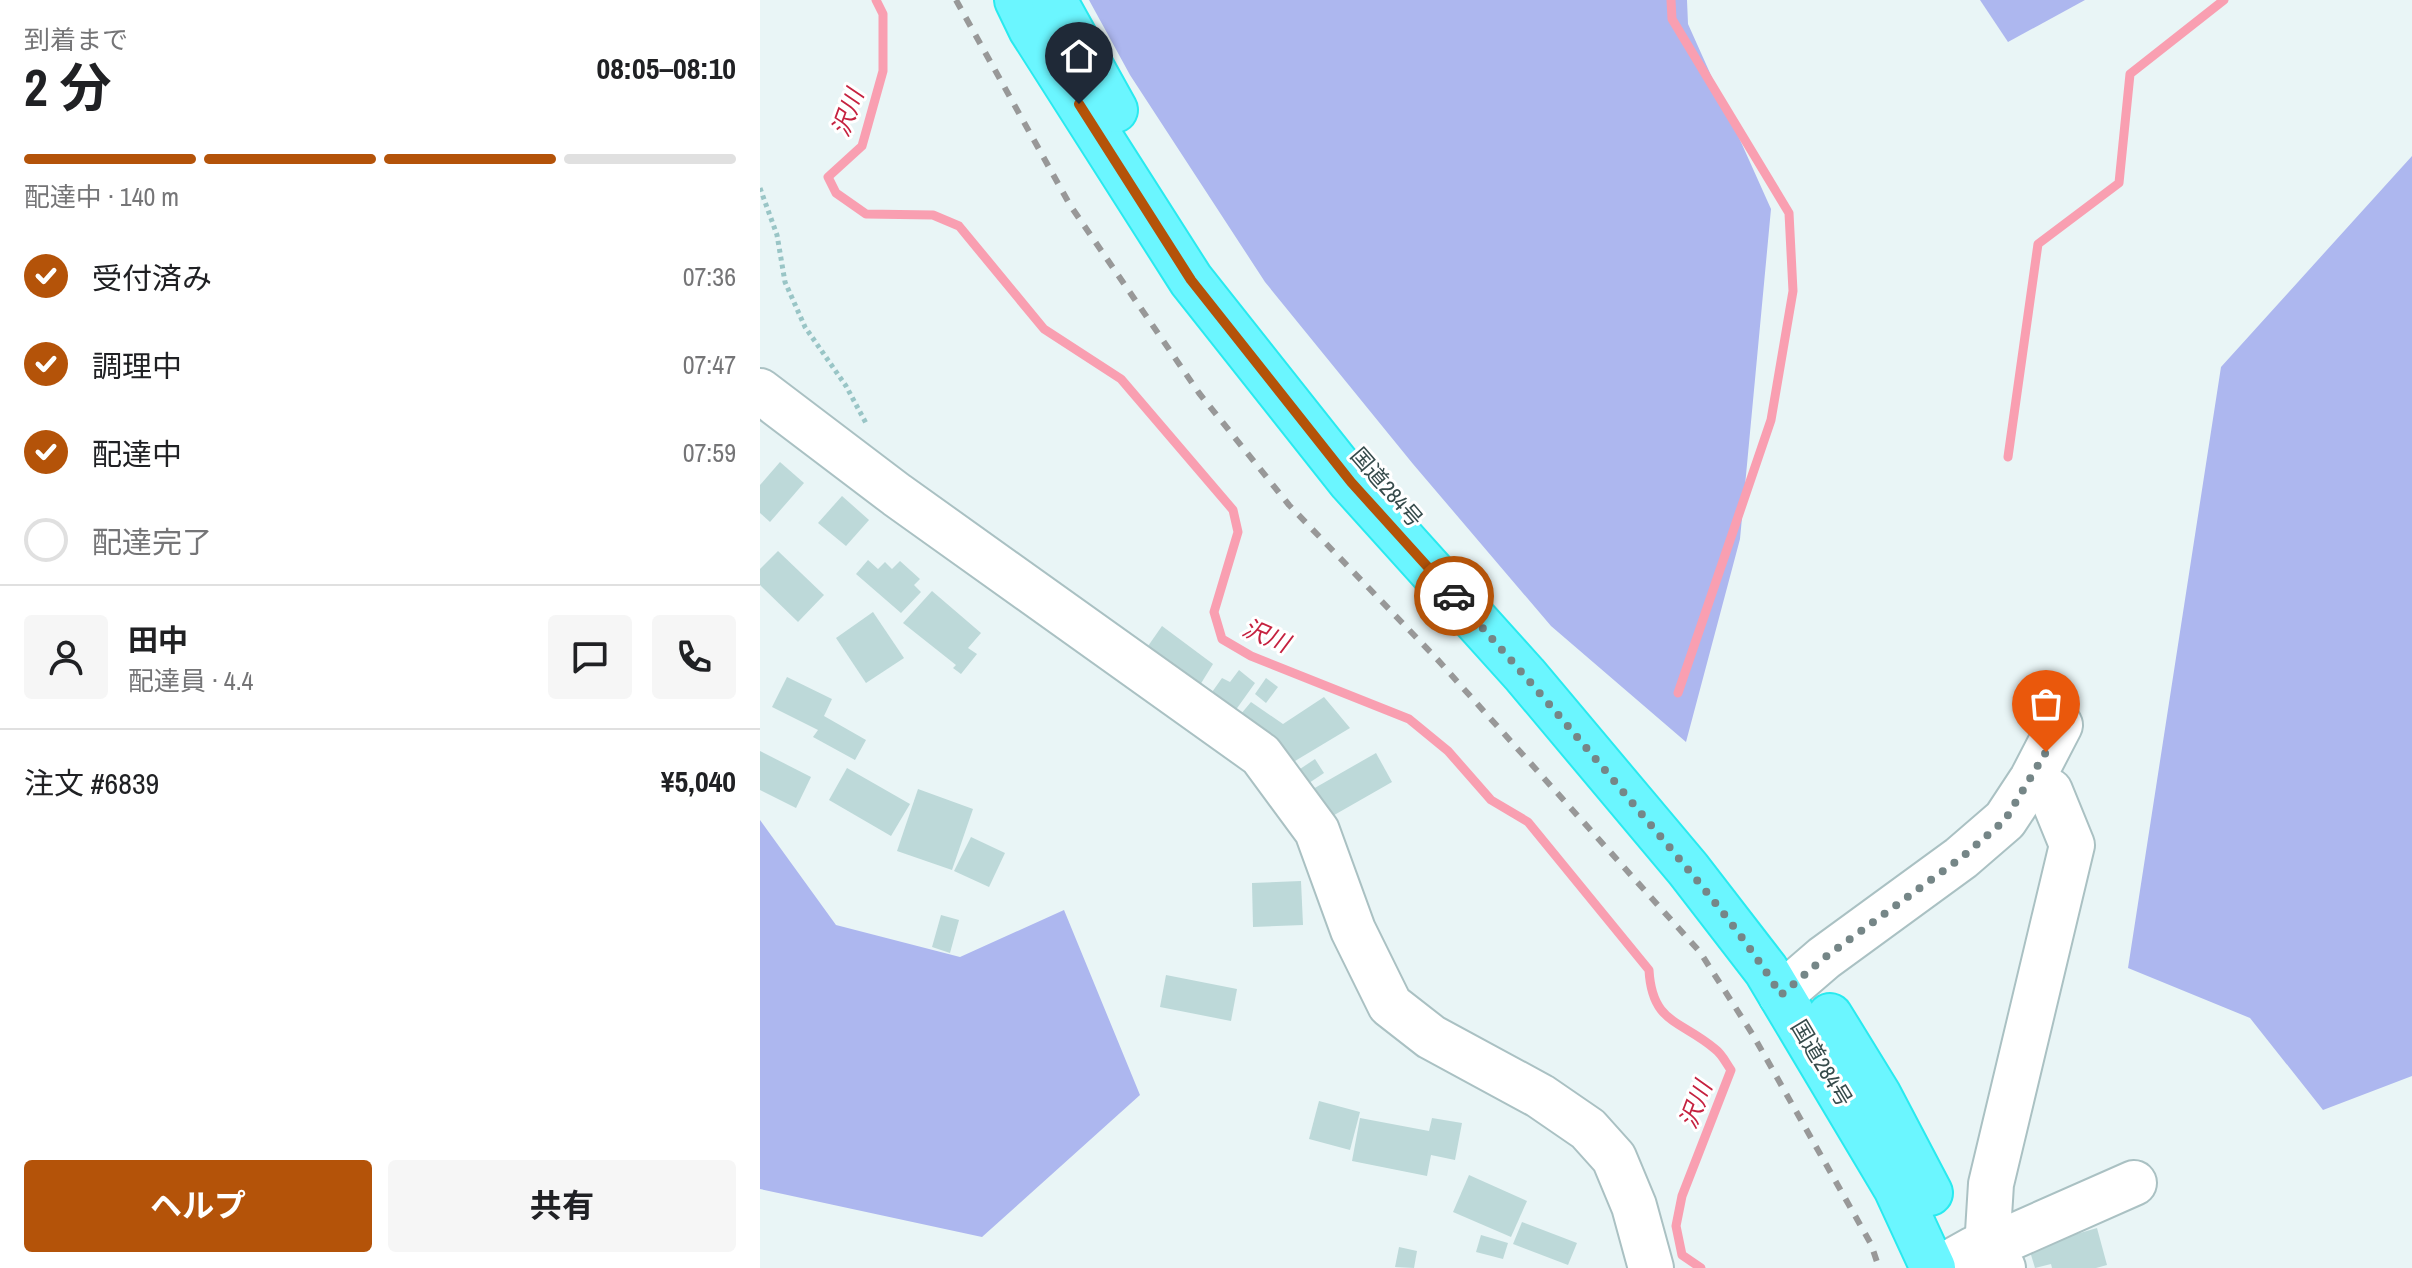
<!DOCTYPE html>
<html lang="ja">
<meta charset="utf-8">
<style>
:root{--surface:#fff;--page:#f6f6f6;--text:#202124;--muted:#757577;--line:#e0e0e0;--accent:#b45309}
body{margin:0;font-family:"Archivo Narrow","Noto Sans JP",sans-serif;background:var(--page);color:var(--text);height:100vh;display:flex;flex-direction:column;font-size:30px;white-space:nowrap}
*{box-sizing:border-box;margin:0}
p{font-size:26px;color:var(--muted)}
.icon{flex:none;width:44px;height:44px;fill:none;stroke:currentColor;stroke-width:2;stroke-linecap:round;stroke-linejoin:round}
.map{position:relative;flex:1;overflow:hidden}
.side{display:flex;flex-direction:column;background:var(--surface);width:760px}
.side>*{flex:none}
.pin{position:absolute;display:grid;place-items:center;width:68px;height:68px;color:#fff;margin:-82px -34px;border-radius:50% 50% 50% 0;rotate:-45deg;box-shadow:0 0 8px #0007}
.pin .icon{rotate:45deg}
.courier{position:absolute;display:grid;place-items:center;width:80px;height:80px;margin:-40px;border:6px solid #b45309;border-radius:50%;background:#fff;color:#222;box-shadow:0 2px 10px #0007}
.overview em{font-style:normal;font-weight:700}
.overview div{display:flex;flex-direction:column-reverse}
.overview{display:flex;align-items:center;justify-content:space-between;height:136px;padding:0 24px}
h1{font-size:52px;font-weight:700;line-height:60px}
.bar{display:grid;grid-template-columns:repeat(4,1fr);gap:12px 8px;align-content:center;height:96px;padding:0 24px}
.bar i{height:10px;border-radius:6px;background:var(--line)}
.bar .current{background:var(--accent)}
.bar p{grid-column:span 4}
.line{display:flex;align-items:center;gap:20px;padding:0 24px;border-top:2px solid var(--line)}
.line div{flex:1}
.round{display:grid;place-items:center;flex:none;width:84px;height:84px;border-radius:8px;background:var(--page)}
ol{padding:0 24px;list-style:none}
li{display:flex;align-items:center;gap:24px;height:88px}
li p{margin-inline-start:auto}
li .icon{padding:8px;border-radius:50%;background:var(--accent);color:#fff;stroke-width:4}
li:last-child{color:var(--muted)}
li i{width:44px;height:44px;border:4px solid var(--line);border-radius:50%}
.action{display:flex;gap:16px;margin-top:auto;padding:16px 24px}
.action a{flex:1;height:92px;border-radius:8px;background:var(--accent);color:#fff;font-size:32px;font-weight:700;line-height:92px;text-align:center}
.action a+a{background:var(--page);color:var(--text)}
main{display:flex;flex:1;min-height:0}
.map>svg:first-child{display:block}
.green{fill:#adb7ef}
.lines{fill:none;stroke-linecap:round;stroke-linejoin:round}
.stream{stroke:#f99fb1;stroke-width:9}
.building{fill:#bdd9d9}
.minor-casing{stroke:#aac1c3;stroke-width:48}
.highway-casing{stroke:#29eaef;stroke-width:48}
.path{stroke:#99c5c6;stroke-width:5;stroke-dasharray:4 4;stroke-linecap:butt}
.minor{stroke:#fff;stroke-width:44}
.highway{stroke:#6bf6ff;stroke-width:44}
.rail{stroke:#989898;stroke-width:6;stroke-dasharray:10 10;stroke-linecap:butt}
.done{stroke:#758687;stroke-width:8;stroke-dasharray:0 14.4}
.route{stroke:#b45309;stroke-width:10}
.labels{text-anchor:middle;stroke-width:6;stroke-linejoin:round;paint-order:stroke}
.street-label{font-size:22px;fill:#364b4b;stroke:#fff}
.water-label{font-size:24px;font-style:italic;fill:#c5213f;stroke:#fff}
</style>
<main>
<section class="side">
<div class="overview"><div><h1>2 分</h1><p>到着まで</p></div><em>08:05–08:10</em></div>
<div class="bar"><i class="current"></i><i class="current"></i><i class="current"></i><i></i><p>配達中 · 140 m</p></div>
<ol>
<li><svg class="icon" aria-label="check" viewBox="0 0 24 24"><path d="M5 12l5 5 9-10"/></svg>受付済み<p>07:36</p></li>
<li><svg class="icon" aria-label="check" viewBox="0 0 24 24"><path d="M5 12l5 5 9-10"/></svg>調理中<p>07:47</p></li>
<li><svg class="icon" aria-label="check" viewBox="0 0 24 24"><path d="M5 12l5 5 9-10"/></svg>配達中<p>07:59</p></li>
<li><i></i>配達完了</li>
</ol>
<div class="line" style="height:144px"><a class="round"><svg class="icon" aria-label="person" viewBox="0 0 24 24"><circle cx="12" cy="8" r="4"/><path d="M4 21q1-7 8-7t8 7"/></svg></a><div><b>田中</b><p>配達員 · 4.4</p></div><a class="round"><svg class="icon" aria-label="chat" viewBox="0 0 24 24"><path d="M4 5h16v11H9l-5 4z"/></svg></a><a class="round"><svg class="icon" aria-label="phone" viewBox="0 0 24 24"><path d="M5 4h4l2 5-3 2q2 4 5 5l2-3 5 2v4C11 20 4 13 5 4z"/></svg></a></div>
<div class="line" style="height:104px"><div>注文 #6839</div><b>¥5,040</b></div>
<div class="action"><a>ヘルプ</a><a>共有</a></div>
</section>
<div class="map">
<svg width="1652" height="1268" viewBox="0 0 1652 1268">
<rect width="100%" height="100%" fill="#e9f5f6"/>
<g class="green">
<polygon points="329,0 927,0 928,24 1011,209 980,539 926,742 791,626 653,464 505,282 370,75"/>
<polygon points="1220,0 1325,0 1248,42"/>
<polygon points="1652,156 1652,1076 1563,1110 1490,1018 1368,968 1461,367"/>
<polygon points="0,820 76,925 200,957 304,910 380,1095 222,1237 0,1189"/>
</g>
<g class="lines">
<g class="stream">
<path d="M116 0 123 14V71L102 146 68 177 76 193 106 214 173 215 199 226 284 329 361 379 473 510 478 532 454 612 462 639 491 656 649 719 688 751 731 800 768 822 889 970C892 1024 921 1020 955 1049 962 1054 966 1063 971 1070L922 1196 916 1226 922 1255 941 1268"/>
<polyline points="911,0 912,19 1029,213 1033,291 1011,420 918,693"/>
<polyline points="1248,457 1278,244 1359,183 1370,74 1464,0"/>
</g>
</g>
<g class="building">
<polygon points="20,462 44,483 10,522 0,513 0,485"/>
<polygon points="82,496 109,520 86,546 58,523"/>
<polygon points="18,551 64,595 38,622 0,585 0,569"/>
<polygon points="108,560 118,569 125,562 132,569 140,561 160,579 154,585 161,592 141,613 96,574"/>
<polygon points="172,591 221,633 208,648 217,654 201,674 193,668 196,665 143,623"/>
<polygon points="113,612 144,658 106,683 76,638"/>
<polygon points="402,626 453,664 440,685 386,649"/>
<polygon points="479,670 495,683 475,711 450,695 462,678 470,682"/>
<polygon points="27,677 72,699 64,716 106,740 95,760 53,737 58,730 12,707"/>
<polygon points="506,678 518,687 506,703 495,694"/>
<polygon points="564,697 590,728 535,761 475,721 491,702 523,724"/>
<polygon points="0,751 51,777 36,808 0,790"/>
<polygon points="616,753 632,782 569,818 553,789"/>
<polygon points="555,759 564,773 549,783 540,769"/>
<polygon points="87,768 150,804 131,836 69,800"/>
<polygon points="158,789 213,809 192,870 137,851"/>
<polygon points="211,837 245,853 229,887 194,871"/>
<polygon points="541,881 543,925 493,927 492,883"/>
<polygon points="181,915 199,920 190,953 172,947"/>
<polygon points="406,975 477,989 471,1021 400,1007"/>
<polygon points="559,1101 600,1112 590,1150 549,1139"/>
<polygon points="600,1118 669,1131 672,1118 702,1123 695,1160 671,1155 667,1176 592,1161"/>
<polygon points="709,1175 767,1201 751,1237 693,1212"/>
<polygon points="762,1222 817,1243 808,1265 753,1244"/>
<polygon points="1337,1228 1347,1265 1336,1268 1292,1268 1291,1264 1275,1268 1269,1248"/>
<polygon points="721,1235 748,1243 743,1259 716,1252"/>
<polygon points="639,1247 657,1251 654,1268 635,1267"/>
</g>
<g class="lines">
<g class="minor-casing">
<g id="minor">
<polyline points="0,391 137,495 501,755 557,831 593,930 630,1005 671,1037 780,1096 828,1129 854,1158 874,1206 891,1268"/>
<polyline points="1021,995 1064,958 1201,858 1245,820 1272,779 1300,725"/>
<polyline points="1180,1268 1214,1249 1227,1248 1374,1183"/>
<polyline points="1243,1268 1227,1248 1231,1184 1312,845 1290,791"/>
</g>
</g>
<g class="highway-casing">
<g id="highway">
<polyline points="257,0 271,29 431,280 591,482 765,675 928,869 1006,970 1136,1188 1173,1268"/>
<polyline points="294,0 355,110"/>
<polyline points="1070,1016 1118,1094 1170,1193"/>
</g>
</g>
<polyline class="path" points="0,188 17,235 25,282 45,327 86,386 107,425"/>
<use href="#minor" class="minor"/>
<use href="#highway" class="highway"/>
<polyline class="rail" points="196,0 310,205 439,393 529,505 677,659 940,952 993,1035 1111,1244 1119,1268"/>
</g>
<g class="lines">
<path class="done" d="M694 596C759 668 822 742 884 817 932 874 982 932 1021 995L1064 958 1201 858 1245 820 1286 752"/>
<polyline class="route" points="319,104 431,280 591,482 694,596"/>
</g>
<g class="labels">
<g class="street-label">
<text transform="translate(627 487) rotate(49)" y="8">国道284号</text>
<text transform="translate(1062 1063) rotate(59)" y="8">国道284号</text>
</g>
<g class="water-label">
<text transform="translate(88 113) rotate(-70)" y="8">沢川</text>
<text transform="translate(506 636) rotate(23)" y="8">沢川</text>
<text transform="translate(936 1105) rotate(-69)" y="8">沢川</text>
</g>
</g>
</svg>
<div class="pin" style="left:1286px;top:752px;background:#ea580c"><svg class="icon" aria-label="bag" viewBox="0 0 24 24"><path d="M5 8h14l-1 12H6zM9 8a3 3 0 0 1 6 0"/></svg></div>
<div class="pin" style="left:319px;top:104px;background:#1f2937"><svg class="icon" aria-label="home" viewBox="0 0 24 24"><path d="M3 11l9-7 9 7M6 9v11h12V9"/></svg></div>
<div class="courier" style="left:694px;top:596px"><svg class="icon" aria-label="car" viewBox="0 0 24 24"><path d="M5 17H2v-5l4-1 3-4h7l3 4 3 1v5h-3M9 17h6M6 11h13"/><circle cx="7" cy="17" r="2"/><circle cx="17" cy="17" r="2"/></svg></div>
</div>
</main>
